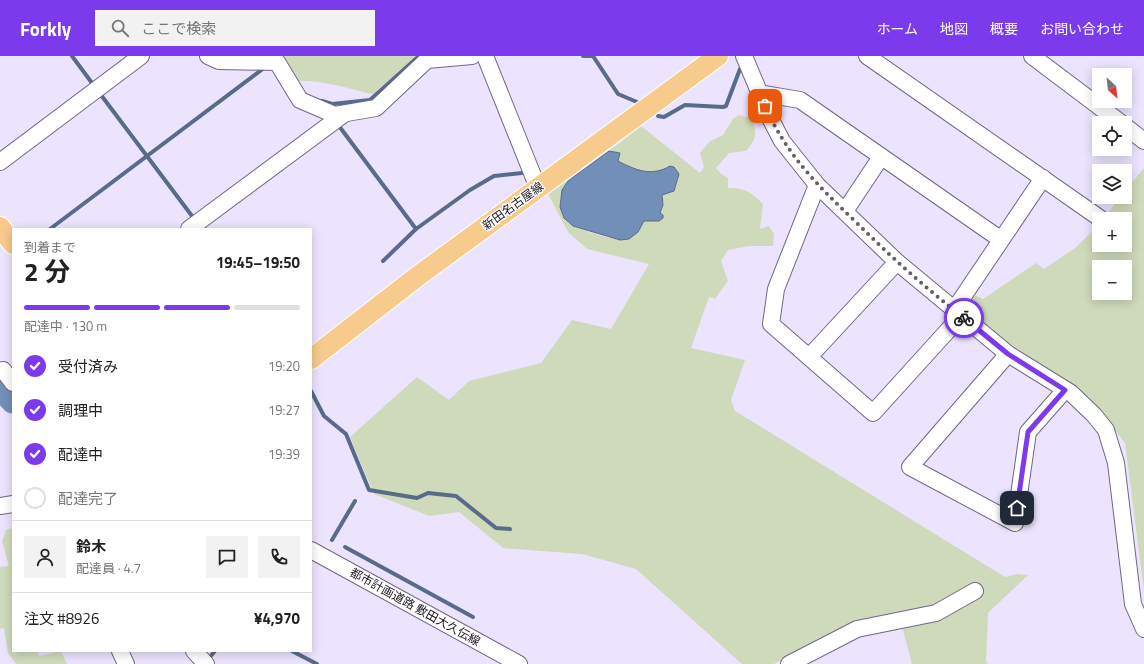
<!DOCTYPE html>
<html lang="ja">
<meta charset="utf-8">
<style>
:root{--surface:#fff;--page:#f2f2f2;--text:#222;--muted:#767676;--line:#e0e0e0;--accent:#7c3aed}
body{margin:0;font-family:"Titillium Web","Noto Sans JP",sans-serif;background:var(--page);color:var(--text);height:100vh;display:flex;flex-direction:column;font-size:15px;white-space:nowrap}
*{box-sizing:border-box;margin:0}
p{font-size:13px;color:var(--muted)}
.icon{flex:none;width:22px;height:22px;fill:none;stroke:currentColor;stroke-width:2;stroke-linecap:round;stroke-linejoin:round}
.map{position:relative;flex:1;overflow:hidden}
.panel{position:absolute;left:12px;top:172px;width:300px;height:424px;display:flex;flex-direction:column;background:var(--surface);border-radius:0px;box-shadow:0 2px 10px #0003}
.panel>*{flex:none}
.needle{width:26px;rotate:153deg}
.buttons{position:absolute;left:1092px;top:12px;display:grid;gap:8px}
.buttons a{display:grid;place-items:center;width:40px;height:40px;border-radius:0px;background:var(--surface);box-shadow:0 2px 10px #0003;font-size:20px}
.pin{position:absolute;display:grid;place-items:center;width:34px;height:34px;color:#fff;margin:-17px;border-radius:8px;box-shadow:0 2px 6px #0006}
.courier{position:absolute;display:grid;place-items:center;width:40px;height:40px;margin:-20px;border:3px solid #7c3aed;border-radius:50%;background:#fff;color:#222;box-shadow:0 1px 5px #0007}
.headline em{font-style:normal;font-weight:700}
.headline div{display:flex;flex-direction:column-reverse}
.headline{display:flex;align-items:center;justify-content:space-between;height:68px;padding:0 12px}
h1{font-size:26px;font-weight:700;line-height:30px}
.bar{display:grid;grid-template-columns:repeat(4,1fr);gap:6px 4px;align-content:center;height:48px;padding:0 12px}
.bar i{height:5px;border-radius:3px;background:var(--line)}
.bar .selected{background:var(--accent)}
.bar p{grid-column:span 4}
.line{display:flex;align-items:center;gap:10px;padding:0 12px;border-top:1px solid var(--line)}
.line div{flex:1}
.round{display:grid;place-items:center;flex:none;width:42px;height:42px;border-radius:0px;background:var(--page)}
ol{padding:0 12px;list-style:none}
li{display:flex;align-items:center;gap:12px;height:44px}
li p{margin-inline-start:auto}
li .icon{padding:4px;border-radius:50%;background:var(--accent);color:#fff;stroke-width:4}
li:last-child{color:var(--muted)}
li i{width:22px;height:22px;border:2px solid var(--line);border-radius:50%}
header{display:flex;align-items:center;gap:24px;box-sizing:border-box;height:56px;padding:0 20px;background:var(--accent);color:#fff}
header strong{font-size:19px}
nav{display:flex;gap:22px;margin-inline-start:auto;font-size:14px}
.search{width:280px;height:36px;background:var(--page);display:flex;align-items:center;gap:10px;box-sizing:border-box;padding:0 14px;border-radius:0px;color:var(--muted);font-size:15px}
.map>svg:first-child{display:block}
.green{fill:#cfdaba;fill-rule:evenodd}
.water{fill:#7290b7;stroke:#586b8a}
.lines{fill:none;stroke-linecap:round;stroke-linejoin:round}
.stream{stroke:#586b8a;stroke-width:4}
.river{stroke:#7290b7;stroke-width:25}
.minor-casing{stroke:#716783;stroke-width:18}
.major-casing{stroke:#fff;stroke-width:22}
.minor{stroke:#fff;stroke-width:16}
.major{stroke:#f7cb8c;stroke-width:20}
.done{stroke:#645e6e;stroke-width:4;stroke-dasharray:0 7.2}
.route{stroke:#7c3aed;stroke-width:5}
.labels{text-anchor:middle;stroke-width:3;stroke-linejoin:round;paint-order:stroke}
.street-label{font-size:12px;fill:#1a1621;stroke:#fff}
</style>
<header>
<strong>Forkly</strong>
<div class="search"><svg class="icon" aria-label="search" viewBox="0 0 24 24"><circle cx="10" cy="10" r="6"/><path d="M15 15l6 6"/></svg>ここで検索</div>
<nav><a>ホーム</a><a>地図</a><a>概要</a><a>お問い合わせ</a></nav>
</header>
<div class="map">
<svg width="1144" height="608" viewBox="0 0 1144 608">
<rect width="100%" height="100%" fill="#ece3fe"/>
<g class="green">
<path d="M283 0H416L373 38C348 33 325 24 299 25Z"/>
<path d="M739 59 750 62C758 75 757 83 746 95L729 97 716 112 720 117 728 122V132C745 132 751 136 763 148L760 173 769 170 774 178 773 190H749L728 194 721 205 728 225 715 243 709 241 691 292 745 304 731 344 735 355 1005 521 1017 518 1028 519 988 557 986 606 988 608H912L902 571 936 552 804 593 774 608H742L636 513 582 498 503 492 459 456 429 460 374 438 350 381 417 321 449 344 469 325 541 307 572 264 611 273 649 208 587 193 568 176 547 136 567 122 568 125 562 134 568 167C578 173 617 187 628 183 636 181 640 172 644 165H659L663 149 662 139 674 134 661 116 635 114 618 105 620 97 609 95 641 70 700 117 704 111 700 97 709 86 723 79 733 63Z"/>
<path d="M1144 112V535L1125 387 1089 341 991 275 965 250 973 238 983 243 1036 207 1044 213 1075 192 1099 169V189H1125V163H1103L1120 141H1125V135ZM1099 211H1125V237H1099Z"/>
<polygon points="13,472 13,595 37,595 39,600 61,595 67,608 16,608 8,597 4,572 0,573 0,511 9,510 2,485 6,474"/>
</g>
<path class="water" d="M609 95 620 97 618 105C635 114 652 121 670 110L674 111 679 118 674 135 662 139 663 149 660 157 663 159V162L659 165H644L638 176 629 183 620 184 573 170 564 162 560 151 562 134 568 125Z"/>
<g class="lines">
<g class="stream">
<polyline points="72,0 92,27"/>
<polyline points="583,0 593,0 618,38 637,46"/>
<polyline points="101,39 192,160"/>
<polyline points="322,45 332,48 370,44 419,0"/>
<polyline points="658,60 664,61 685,49 723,51 726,50 740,13"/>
<polyline points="339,70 416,173"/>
<polyline points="50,173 264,12"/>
<polyline points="383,205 416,173 470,134 494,120 522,117"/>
<polyline points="311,335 324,360 346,378 369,434 417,442 428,437 456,440 496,472 510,473"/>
<polyline points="332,484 355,445"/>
<polyline points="345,491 473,561"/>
<polyline points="292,595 317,608"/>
<polyline points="209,602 215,595"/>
</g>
<polyline class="river" points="0,331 13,345"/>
<g class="minor-casing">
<g id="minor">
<polyline points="208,0 219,5 277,6 300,44 335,59 376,52 427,4 472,0"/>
<polyline points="485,0 538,132"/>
<polyline points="744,0 770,62 782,85 817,129 897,206 1008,298 1071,337 1094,359 1106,374 1116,407 1133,548 1144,573"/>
<polyline points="867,0 1101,163"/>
<polyline points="1032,0 1121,67"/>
<polyline points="759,37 800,44 1000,183"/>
<polyline points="1125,70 1144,85"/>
<polyline points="0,106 141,0"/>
<polyline points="817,129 776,233 771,268 873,357 961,260"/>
<polyline points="845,155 881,101"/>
<polyline points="189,173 344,58"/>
<polyline points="954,254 1043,122"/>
<polyline points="1008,298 910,411 1015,467 1028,376 1065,334"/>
<polyline points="809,301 897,206"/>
<polyline points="3,314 13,327"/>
<polyline points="0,450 13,448"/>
<polyline points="311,494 519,608"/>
<polyline points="120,595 126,608"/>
<polyline points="194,595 206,608"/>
<polyline points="789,608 857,573 936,557 975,535"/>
</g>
</g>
<g class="major-casing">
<g id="major">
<polyline points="0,171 13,188"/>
<polyline points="311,303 418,220 718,0"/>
</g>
</g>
<use href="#minor" class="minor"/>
<use href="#major" class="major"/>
</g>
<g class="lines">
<path class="done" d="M765 50C787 100 820 132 859 169 892 202 927 233 964 262"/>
<polyline class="route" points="964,262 1008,298 1065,334 1028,376 1017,452"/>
</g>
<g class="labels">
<g class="street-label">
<text transform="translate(513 150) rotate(-36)" y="4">新田名古屋線</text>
<text transform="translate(415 551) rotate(29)" y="4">都市計画道路 敷田大久伝線</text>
</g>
</g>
</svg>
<div class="buttons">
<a><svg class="needle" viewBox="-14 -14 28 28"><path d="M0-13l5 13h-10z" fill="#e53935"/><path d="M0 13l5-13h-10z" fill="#767676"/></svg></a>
<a><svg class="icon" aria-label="locate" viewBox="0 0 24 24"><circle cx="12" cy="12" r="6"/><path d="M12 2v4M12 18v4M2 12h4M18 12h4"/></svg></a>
<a><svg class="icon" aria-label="layers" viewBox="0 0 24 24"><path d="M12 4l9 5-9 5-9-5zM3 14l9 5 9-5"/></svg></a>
<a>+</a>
<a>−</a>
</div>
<div class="pin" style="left:765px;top:50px;background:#ea580c"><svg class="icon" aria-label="bag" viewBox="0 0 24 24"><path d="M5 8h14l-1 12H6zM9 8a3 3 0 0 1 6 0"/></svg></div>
<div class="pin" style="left:1017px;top:452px;background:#1f2937"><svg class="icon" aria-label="home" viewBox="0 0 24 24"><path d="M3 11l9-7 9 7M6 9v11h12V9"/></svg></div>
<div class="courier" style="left:964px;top:262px"><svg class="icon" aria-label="bike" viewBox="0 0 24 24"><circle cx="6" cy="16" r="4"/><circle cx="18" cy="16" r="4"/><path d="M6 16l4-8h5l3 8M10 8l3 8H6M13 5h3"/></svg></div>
<section class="panel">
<div class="headline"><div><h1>2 分</h1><p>到着まで</p></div><em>19:45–19:50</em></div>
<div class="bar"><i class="selected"></i><i class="selected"></i><i class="selected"></i><i></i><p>配達中 · 130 m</p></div>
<ol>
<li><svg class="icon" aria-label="check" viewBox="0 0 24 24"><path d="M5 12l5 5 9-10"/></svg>受付済み<p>19:20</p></li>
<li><svg class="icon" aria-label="check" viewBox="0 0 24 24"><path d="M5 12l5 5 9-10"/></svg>調理中<p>19:27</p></li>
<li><svg class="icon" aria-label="check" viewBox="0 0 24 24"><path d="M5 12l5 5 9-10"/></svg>配達中<p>19:39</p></li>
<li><i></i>配達完了</li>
</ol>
<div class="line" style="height:72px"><a class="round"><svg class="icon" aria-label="person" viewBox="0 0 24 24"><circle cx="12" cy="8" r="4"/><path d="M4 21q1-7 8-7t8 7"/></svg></a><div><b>鈴木</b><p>配達員 · 4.7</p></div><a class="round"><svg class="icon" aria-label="chat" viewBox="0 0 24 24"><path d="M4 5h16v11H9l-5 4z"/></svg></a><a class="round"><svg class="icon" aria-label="phone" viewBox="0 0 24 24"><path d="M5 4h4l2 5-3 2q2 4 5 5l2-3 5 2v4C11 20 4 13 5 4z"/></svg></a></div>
<div class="line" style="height:52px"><div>注文 #8926</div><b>¥4,970</b></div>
</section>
</div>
